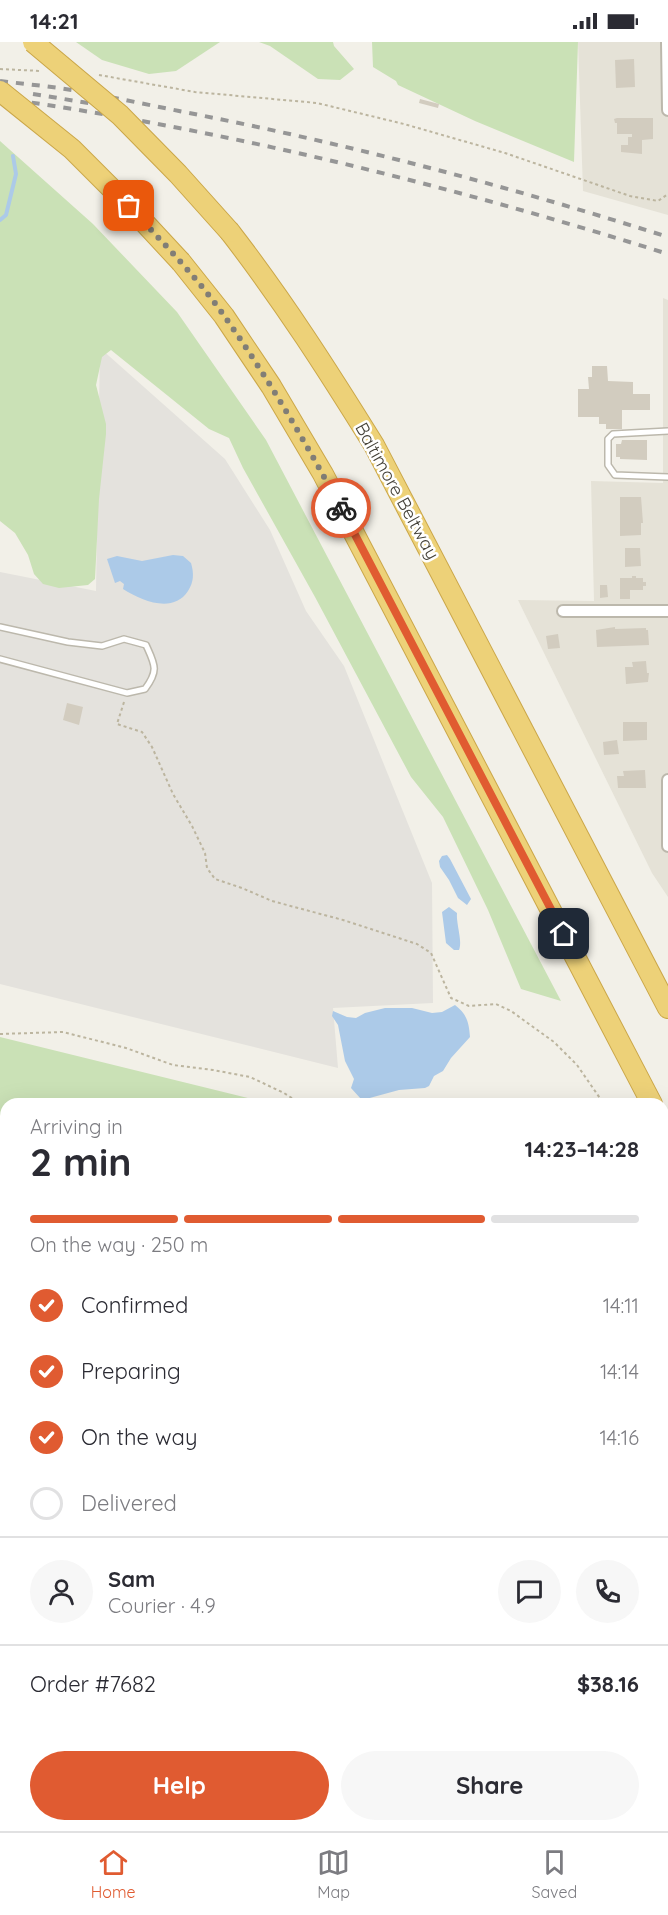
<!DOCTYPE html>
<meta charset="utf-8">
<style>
:root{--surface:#fff;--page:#f7f7f7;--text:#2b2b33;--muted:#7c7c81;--line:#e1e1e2;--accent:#e05b31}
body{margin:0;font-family:Quicksand,sans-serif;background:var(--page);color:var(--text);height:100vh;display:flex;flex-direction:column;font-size:22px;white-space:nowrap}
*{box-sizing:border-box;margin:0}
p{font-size:20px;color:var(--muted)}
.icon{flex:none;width:33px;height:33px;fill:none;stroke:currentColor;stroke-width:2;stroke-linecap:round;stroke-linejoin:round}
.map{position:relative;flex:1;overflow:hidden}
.drawer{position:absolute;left:0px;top:1056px;width:669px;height:734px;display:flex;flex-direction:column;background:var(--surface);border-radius:18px 18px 0 0;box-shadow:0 6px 24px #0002}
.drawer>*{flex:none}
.pin{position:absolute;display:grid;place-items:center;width:51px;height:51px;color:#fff;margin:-26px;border-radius:12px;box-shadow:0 3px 9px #0006}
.courier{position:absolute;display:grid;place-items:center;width:60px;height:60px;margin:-30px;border:4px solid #e05b31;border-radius:50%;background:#fff;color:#222;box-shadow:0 2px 8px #0007}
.headline em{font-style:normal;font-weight:800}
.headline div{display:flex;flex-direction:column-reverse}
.headline{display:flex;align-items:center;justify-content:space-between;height:102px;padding:0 30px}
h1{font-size:39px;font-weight:800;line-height:45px}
.bar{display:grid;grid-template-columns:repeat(4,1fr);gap:9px 6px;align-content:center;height:72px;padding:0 30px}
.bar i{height:8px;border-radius:4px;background:var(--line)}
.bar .current{background:var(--accent)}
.bar p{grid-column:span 4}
.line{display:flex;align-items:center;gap:15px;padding:0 30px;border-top:2px solid var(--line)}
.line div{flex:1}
.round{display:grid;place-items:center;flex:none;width:63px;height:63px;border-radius:32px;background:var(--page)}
ol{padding:0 30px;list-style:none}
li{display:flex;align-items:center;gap:18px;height:66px}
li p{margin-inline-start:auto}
li .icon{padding:6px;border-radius:50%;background:var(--accent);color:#fff;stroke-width:4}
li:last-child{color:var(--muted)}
li i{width:33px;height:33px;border:3px solid var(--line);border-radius:50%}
.cta{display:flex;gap:12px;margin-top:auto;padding:12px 30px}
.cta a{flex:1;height:69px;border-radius:36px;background:var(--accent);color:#fff;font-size:24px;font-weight:800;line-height:69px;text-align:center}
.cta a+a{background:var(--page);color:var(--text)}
.status{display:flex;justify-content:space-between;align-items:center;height:42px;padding:0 30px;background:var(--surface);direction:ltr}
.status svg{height:16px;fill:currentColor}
.dock{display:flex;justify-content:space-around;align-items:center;height:84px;border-top:2px solid var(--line);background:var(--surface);font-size:16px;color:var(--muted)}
.dock a{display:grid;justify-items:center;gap:3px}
.dock .current{color:var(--accent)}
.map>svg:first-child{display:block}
.residential{fill:#e5e2d7}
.industrial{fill:#e4e2dd}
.green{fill:#cae1b6}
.water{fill:#accae8}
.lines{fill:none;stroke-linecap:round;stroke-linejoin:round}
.stream{stroke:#accae8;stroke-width:4}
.building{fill:#d2ccbf}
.lane-casing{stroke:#bcb8ac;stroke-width:8}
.street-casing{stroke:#bcb8ac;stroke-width:14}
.highway-casing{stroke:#cba749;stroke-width:22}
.path{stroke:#bcb59f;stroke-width:2;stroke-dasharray:3 3;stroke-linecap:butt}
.lane{stroke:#fff;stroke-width:5}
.street{stroke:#fff;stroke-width:10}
.highway{stroke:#edd178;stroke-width:20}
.rail{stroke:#969696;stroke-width:4;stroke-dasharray:8 8;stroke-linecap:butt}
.highway-bridge-casing{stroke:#cba749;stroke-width:22;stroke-linecap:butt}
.highway-bridge{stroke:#edd178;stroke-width:20}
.done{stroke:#817e76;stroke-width:6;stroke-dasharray:0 10.8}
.route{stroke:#e05b31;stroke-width:8}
.labels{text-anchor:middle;stroke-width:5;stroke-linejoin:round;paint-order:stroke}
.street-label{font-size:18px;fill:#444138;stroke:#fff}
</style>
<div class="status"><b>14:21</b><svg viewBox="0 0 49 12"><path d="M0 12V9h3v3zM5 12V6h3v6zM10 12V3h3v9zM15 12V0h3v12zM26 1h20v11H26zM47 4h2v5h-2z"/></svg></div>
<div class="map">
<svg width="668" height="1789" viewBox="0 0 668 1789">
<rect width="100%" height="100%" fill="#f2f0e8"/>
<g class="residential">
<polygon points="578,0 668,0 668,173 583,149"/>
<polygon points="663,256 668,258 668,855 652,831 518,558 594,559 591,439 663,441"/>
</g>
<polygon class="industrial" points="100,306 225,417 270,488 306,569 344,624 432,841 433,961 333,966 338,1026 0,942 0,530 96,549"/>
<g class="green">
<polygon points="76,0 220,0 176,29 149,32 102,18"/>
<polygon points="259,0 333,0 334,4 354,27 340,38 318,37 270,4"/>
<polygon points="372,0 578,0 574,120 475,79 398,43 396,39 373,25"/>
<polygon points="0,99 93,182 177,270 266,398 561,959 521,947 488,868 443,775 411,735 315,555 243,426 229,396 209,387 111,308 102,315 96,343 106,382 106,392 99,457 95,537 88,543 59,546 43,542 34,532 28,513 15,491 0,479"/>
<polygon points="0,995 272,1062 6,1062 6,1615 0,1616"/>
<polygon points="663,1210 668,1215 668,1789 312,1789 304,1784 267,1784 264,1789 15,1789 28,1784 663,1784"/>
</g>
<g class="water">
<path d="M173 513 183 514 191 521C194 531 194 540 188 549 173 572 142 559 123 547L124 542 120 539 115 541 107 517 117 514 142 519Z"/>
<polygon points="447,813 450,817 471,857 467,863 458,856 449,838 440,825 439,819 442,814"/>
<path d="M449 865 457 871C456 882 463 900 459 908H454L446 901 442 870Z"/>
<path d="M455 963C467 972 469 981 470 995L451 1016 443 1029 434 1034 429 1044 425 1046 399 1048 366 1057H361L351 1046 354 1037 345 1019 338 983 332 974 333 969 347 975 356 976 365 971 385 966H412L432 971 442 970Z"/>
</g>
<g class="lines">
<polyline class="stream" points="0,178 6,173 16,132 13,114"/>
</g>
<g class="building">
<polygon points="634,17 635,45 616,46 615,18"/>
<polygon points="420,57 439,62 438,66 419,61"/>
<polygon points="617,76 653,76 653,97 642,98 642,112 621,110 621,103 628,103 628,95 632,95 632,92 617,92 617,81 615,81 614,77"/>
<polygon points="592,324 607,324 608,339 633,340 633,352 650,352 650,368 622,368 622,387 606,387 606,382 599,382 599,375 578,375 578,347 589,347 588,335 592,335"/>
<polygon points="622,398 647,398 647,418 620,417 620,415 616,415 616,402 621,402"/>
<polygon points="620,455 641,455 643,481 641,481 641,493 620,494"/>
<polygon points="625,506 640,506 641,524 625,525"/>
<polygon points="632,534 636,534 636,536 643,536 643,540 646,540 646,544 643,544 643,548 630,548 630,557 620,557 620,536 632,536"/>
<polygon points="600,543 607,543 608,555 600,556"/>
<polygon points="615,585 615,587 646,586 646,588 648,588 649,603 597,605 596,588"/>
<polygon points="558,592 560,606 548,607 546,594"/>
<polygon points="646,619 647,631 649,631 648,640 626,642 625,625 633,625 632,620"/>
<polygon points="67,661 83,665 79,683 63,678"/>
<polygon points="623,680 647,680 647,698 623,699"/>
<polygon points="617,698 619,712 604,713 603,700"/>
<polygon points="645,728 646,746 618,746 617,734 624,734 623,729"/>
</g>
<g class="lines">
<g class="lane-casing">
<g id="lane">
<polyline points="668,389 613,392 608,397 608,423 615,433 668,435"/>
<path d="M0 585 68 600 102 604 124 597 146 603C155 623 159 628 145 647L127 651 0 617"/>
<polyline points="0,1707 6,1707"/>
</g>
</g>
<g class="street-casing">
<g id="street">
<polyline points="667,0 668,68"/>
<polyline points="563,569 668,569"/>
<polyline points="668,738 668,804"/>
</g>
</g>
<g class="highway-casing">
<g id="highway">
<path d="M230 190C284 260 328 329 374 403L668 966"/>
<polyline points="181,220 224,274 271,344 323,432 652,1062"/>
<polyline points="663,1083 668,1093"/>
</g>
</g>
<g class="path">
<polyline points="0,27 41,29"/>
<polyline points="99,33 195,50 317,61 404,82 505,111 630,154 658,159 668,152"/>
<polyline points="124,660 117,682 142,690 152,705 173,752 192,784 205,811 207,826 215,837 242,846 272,859 343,878 417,902 431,911 451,956 469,964 496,962 511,969 554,1000 577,1023 604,1062"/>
<polyline points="0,992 63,990 126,1006 173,1023 213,1028 250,1035 284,1051 301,1062"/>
<polyline points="0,1102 6,1104"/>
<polyline points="663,1161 668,1167"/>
<polyline points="663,1267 668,1274"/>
<polyline points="0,1288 6,1295"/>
<polyline points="0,1306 6,1304"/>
<polyline points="663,1414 668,1413"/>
<polyline points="663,1492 668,1499"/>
<polyline points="663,1551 668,1535"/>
<polyline points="663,1629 668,1625"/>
<polyline points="663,1673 668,1672"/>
<polyline points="663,1744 668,1764"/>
<polyline points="599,1784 632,1787"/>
<polyline points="630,1784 634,1789"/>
</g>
<use href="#lane" class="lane"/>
<use href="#street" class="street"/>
<use href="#highway" class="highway"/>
<g class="rail">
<path d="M0 39C24 42 48 44 72 48 108 54 144 62 179 69 345 101 508 144 668 195"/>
<polyline points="33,52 107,64"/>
<path d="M0 56C227 88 449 143 668 212"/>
</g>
<g class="highway-bridge-casing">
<g id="highway-bridge">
<polyline points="33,0 120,73 178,132 230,190"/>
<polyline points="0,49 72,107 129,164 181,220"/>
</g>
</g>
<use href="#highway-bridge" class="highway-bridge"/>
</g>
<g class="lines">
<path class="done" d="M129 164C162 200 197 235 225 275 268 336 306 401 341 466"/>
<polyline class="route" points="341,466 564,892"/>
</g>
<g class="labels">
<g class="street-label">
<text transform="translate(397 449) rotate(61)" y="6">Baltimore Beltway</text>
</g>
</g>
</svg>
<div class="pin" style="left:129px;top:164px;background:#ea580c"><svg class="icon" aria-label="bag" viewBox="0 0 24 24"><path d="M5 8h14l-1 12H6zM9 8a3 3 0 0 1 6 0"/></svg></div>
<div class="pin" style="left:564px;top:892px;background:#1f2937"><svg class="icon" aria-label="home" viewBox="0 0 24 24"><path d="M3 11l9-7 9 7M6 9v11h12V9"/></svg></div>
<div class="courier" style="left:341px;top:466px"><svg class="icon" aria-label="bike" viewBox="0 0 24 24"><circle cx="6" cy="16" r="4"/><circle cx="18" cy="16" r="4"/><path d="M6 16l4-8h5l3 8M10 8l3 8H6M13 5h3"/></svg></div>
<section class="drawer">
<div class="headline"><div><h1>2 min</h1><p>Arriving in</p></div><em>14:23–14:28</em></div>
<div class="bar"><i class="current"></i><i class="current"></i><i class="current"></i><i></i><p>On the way · 250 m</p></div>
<ol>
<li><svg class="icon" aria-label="check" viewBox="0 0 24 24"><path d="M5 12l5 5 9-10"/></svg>Confirmed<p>14:11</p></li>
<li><svg class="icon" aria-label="check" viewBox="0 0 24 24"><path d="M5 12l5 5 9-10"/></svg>Preparing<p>14:14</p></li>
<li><svg class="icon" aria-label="check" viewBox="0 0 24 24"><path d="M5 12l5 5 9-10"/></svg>On the way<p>14:16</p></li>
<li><i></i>Delivered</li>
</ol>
<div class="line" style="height:108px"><a class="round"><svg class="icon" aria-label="person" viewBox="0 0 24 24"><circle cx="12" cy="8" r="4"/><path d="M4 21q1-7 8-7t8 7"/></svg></a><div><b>Sam</b><p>Courier · 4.9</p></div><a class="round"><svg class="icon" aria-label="chat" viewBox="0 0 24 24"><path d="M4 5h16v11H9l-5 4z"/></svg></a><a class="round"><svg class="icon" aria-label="phone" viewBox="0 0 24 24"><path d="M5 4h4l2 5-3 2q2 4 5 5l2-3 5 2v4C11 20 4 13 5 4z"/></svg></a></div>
<div class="line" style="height:78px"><div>Order #7682</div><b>$38.16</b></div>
<div class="cta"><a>Help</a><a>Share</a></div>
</section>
</div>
<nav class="dock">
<a class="current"><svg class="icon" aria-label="home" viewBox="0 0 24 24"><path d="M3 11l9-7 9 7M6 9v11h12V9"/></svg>Home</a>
<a><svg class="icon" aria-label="map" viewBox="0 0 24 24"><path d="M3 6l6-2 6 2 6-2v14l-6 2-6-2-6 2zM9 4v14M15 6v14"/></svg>Map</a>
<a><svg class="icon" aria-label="saved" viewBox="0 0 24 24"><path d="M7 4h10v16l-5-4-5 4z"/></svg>Saved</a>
</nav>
